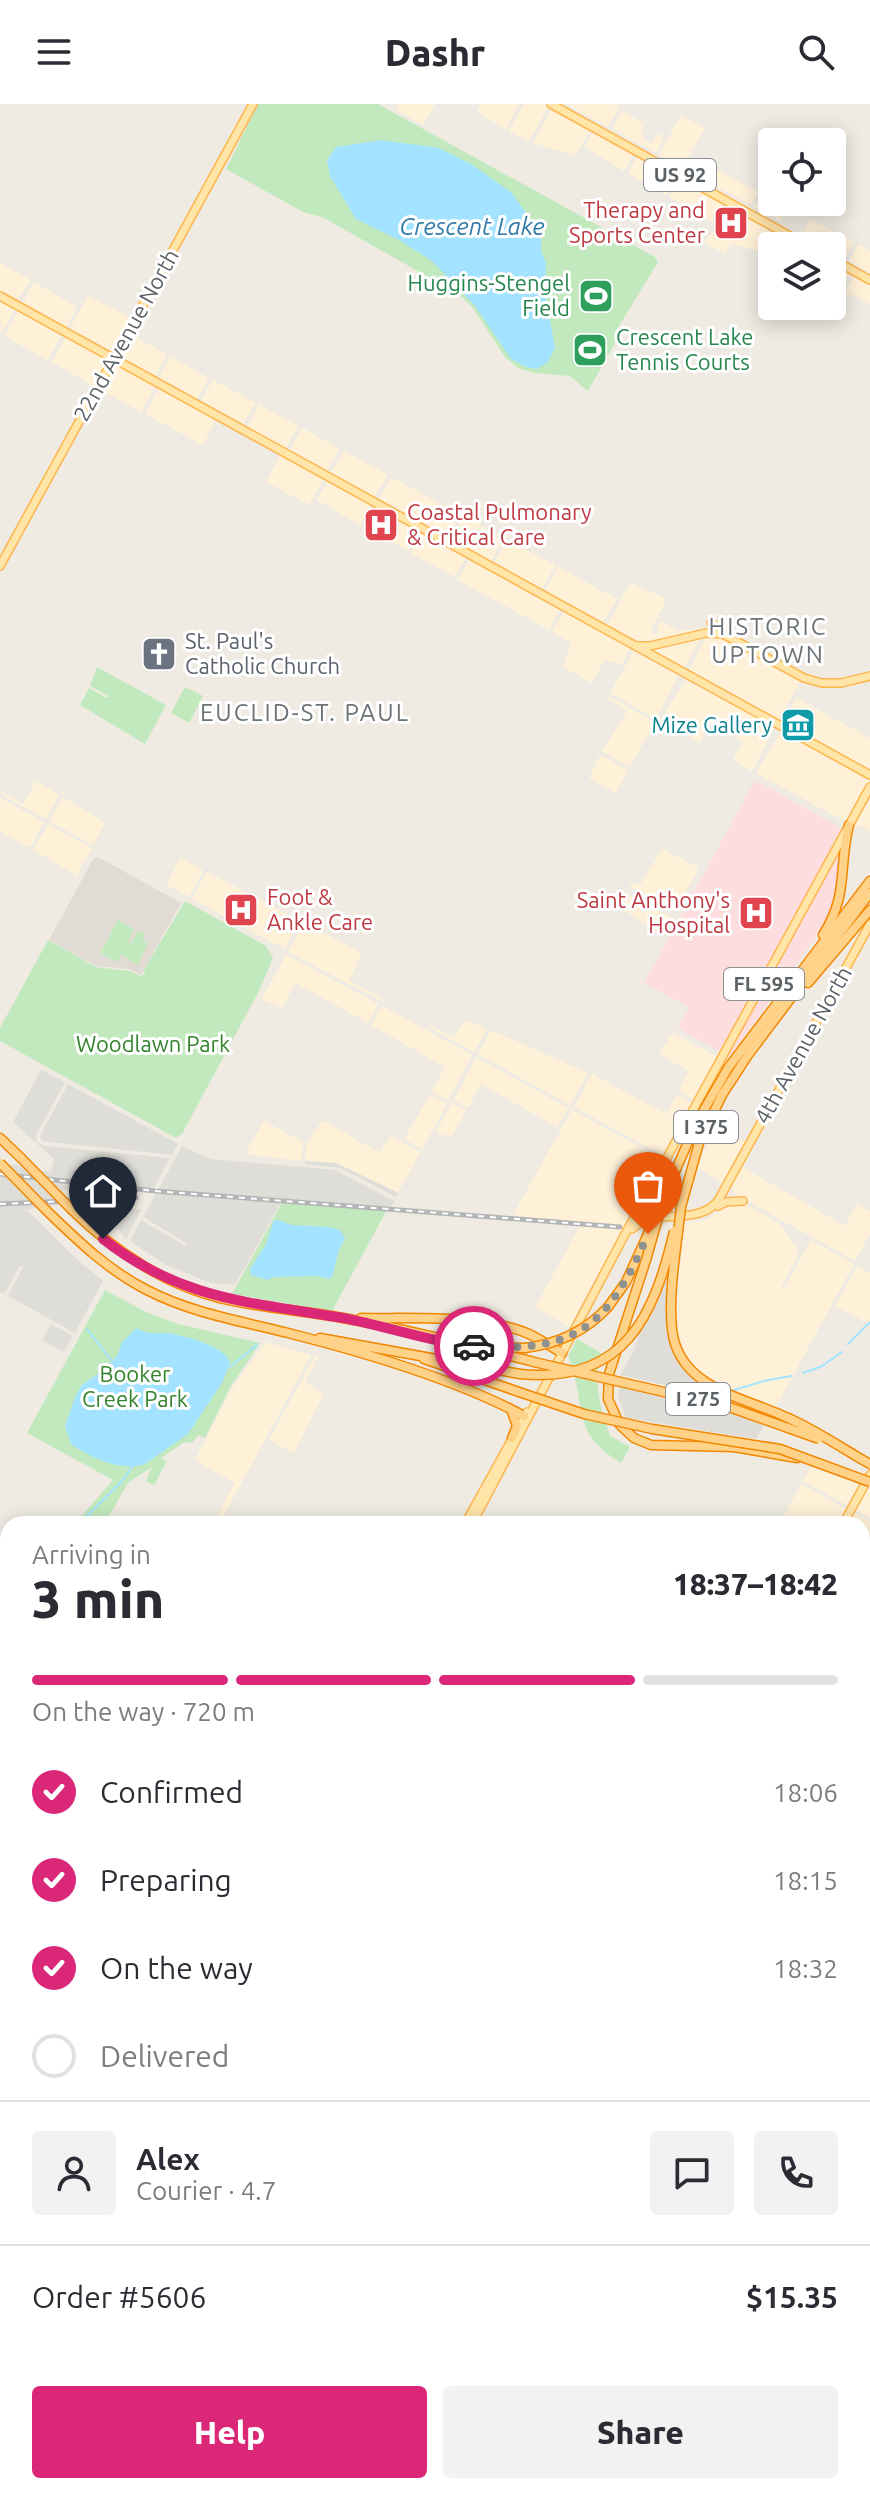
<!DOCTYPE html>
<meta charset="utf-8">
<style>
:root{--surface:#fff;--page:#f2f2f3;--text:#2b2b33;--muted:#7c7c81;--line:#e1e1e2;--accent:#db2777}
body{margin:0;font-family:Ubuntu,sans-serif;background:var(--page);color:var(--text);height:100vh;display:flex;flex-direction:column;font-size:30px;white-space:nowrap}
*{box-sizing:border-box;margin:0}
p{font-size:26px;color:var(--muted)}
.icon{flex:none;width:44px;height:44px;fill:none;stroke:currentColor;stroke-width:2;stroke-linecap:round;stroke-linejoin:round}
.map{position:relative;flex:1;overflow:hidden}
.panel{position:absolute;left:0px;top:1412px;width:870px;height:978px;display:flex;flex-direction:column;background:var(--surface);border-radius:24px 24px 0 0;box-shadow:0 4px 20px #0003}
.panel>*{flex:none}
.controls{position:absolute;left:758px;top:24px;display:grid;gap:16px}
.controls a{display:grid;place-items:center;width:88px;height:88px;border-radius:8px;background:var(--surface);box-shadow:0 4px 20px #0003;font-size:40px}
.pin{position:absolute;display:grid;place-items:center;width:68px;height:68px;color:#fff;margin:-82px -34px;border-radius:50% 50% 50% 0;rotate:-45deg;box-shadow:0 0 8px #0007}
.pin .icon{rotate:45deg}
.courier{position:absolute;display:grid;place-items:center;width:80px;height:80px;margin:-40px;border:6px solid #db2777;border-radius:50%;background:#fff;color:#222;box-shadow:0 2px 10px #0007}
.head em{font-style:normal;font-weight:800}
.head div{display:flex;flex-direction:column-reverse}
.head{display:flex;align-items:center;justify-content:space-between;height:136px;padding:0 32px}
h1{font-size:52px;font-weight:800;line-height:60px}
.bar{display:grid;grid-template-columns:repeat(4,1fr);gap:12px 8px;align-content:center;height:96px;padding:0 32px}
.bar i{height:10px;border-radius:6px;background:var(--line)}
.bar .on{background:var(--accent)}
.bar p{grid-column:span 4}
.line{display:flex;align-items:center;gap:20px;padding:0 32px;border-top:2px solid var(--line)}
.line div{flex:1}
.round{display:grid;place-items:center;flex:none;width:84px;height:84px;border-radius:8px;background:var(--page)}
ol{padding:0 32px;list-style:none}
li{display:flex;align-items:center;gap:24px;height:88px}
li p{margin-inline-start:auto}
li .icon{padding:8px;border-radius:50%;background:var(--accent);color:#fff;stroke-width:4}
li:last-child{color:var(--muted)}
li i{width:44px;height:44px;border:4px solid var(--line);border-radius:50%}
.button{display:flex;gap:16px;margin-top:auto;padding:16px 32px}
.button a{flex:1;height:92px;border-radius:8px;background:var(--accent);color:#fff;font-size:32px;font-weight:800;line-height:92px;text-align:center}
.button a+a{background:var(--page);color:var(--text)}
header{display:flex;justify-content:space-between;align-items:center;height:104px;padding:0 32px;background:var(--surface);font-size:36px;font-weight:800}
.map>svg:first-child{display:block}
.commercial{fill:#fff1d8}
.industrial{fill:#dfddd7}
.education{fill:#e1dcd3}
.medical{fill:#feddde}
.green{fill:#c2e9bd}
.water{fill:#a3e3ff}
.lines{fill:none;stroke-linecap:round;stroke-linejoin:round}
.stream{stroke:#a3e3ff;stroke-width:2}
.major-casing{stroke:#feb54d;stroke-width:10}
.highway-casing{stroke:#f28700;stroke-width:11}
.major{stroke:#ffe5a8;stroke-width:7}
.highway{stroke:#ffd28a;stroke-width:8}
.rail-casing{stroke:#b4b5b6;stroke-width:5}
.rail{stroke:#fff;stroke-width:2;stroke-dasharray:6;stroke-linecap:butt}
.highway-bridge-casing{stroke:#f28700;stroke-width:11;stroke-linecap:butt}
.highway-bridge{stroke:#ffd28a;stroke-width:8}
.done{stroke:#8f9191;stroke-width:8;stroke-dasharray:0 14.4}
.route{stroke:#db2777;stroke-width:10}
.labels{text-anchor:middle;stroke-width:6;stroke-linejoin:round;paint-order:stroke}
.shield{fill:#fff;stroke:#8c9093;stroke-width:2}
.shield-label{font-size:20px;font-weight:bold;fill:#5b6165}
.health-label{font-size:22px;fill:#be3a42;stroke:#fff;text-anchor:end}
.leisure-label{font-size:22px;fill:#27864d;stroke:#fff;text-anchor:end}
.street-label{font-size:22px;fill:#5b6165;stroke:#fff}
.worship-label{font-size:22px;fill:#5b616d;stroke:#fff;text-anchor:start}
.culture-label{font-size:22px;fill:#0d838f;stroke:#fff;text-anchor:end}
.park-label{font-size:22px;fill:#33832c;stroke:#fff}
.water-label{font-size:24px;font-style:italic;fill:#327ba8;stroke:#fff}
.neighbourhood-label{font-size:24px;letter-spacing:2px;fill:#6c7377;stroke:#fff}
</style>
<header><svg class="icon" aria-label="menu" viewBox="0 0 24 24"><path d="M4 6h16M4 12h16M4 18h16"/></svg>Dashr<svg class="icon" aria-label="search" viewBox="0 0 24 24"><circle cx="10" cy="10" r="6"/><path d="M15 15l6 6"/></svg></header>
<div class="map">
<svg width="870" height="2389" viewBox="0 0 870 2389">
<rect width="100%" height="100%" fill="#efebe2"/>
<g class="commercial">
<polygon points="399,0 435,0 423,21 396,6"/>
<polygon points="481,0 519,0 506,25 477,8"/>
<polygon points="524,0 542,0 548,3 529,38 509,27"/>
<polygon points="566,0 612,0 619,4 608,23"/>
<polygon points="552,5 590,26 575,52 533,39"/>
<polygon points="622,7 644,20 641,27 644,30 644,36 651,40 658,29 664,33 656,49 612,25"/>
<polygon points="681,11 705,24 682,63 659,51"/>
<polygon points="593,28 634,49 624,67 585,43"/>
<polygon points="638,51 676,72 666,91 628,69"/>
<polygon points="715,65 758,88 751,101 708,78"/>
<polygon points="680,74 723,97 711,118 669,93"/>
<polygon points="768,83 772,85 772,98 790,98 780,117 754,103"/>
<polygon points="727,99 770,123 757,147 732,140 724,149 705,139 717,122 715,120"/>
<polygon points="810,115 854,138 845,155 832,147 832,142 823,142 802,130"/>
<polygon points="774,125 804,142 772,142 772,153 761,149"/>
<polygon points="858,140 870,147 870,169 849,157"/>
<polygon points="832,158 851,169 841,186 832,181"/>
<polygon points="0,159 30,176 18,196 0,186"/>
<polygon points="854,171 870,180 870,200 845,188"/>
<polygon points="34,178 77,203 66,223 23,199"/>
<polygon points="88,192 133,215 113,248 70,224"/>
<polygon points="2,198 15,205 1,230 0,202"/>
<polygon points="18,207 62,230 48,256 4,232"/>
<polygon points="131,230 167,251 155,272 119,252"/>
<polygon points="66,232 110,257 96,283 52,258"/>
<polygon points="170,253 209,274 197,295 159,274"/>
<polygon points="114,259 155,282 141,308 99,285"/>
<polygon points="213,276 256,299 243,320 201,296"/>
<polygon points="159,284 216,315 203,341 145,310"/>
<polygon points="259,301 298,322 286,344 247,323"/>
<polygon points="302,324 340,345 327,366 290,346"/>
<polygon points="344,347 388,371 375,393 331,369"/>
<polygon points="281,350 324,374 309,401 266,378"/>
<polygon points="391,373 460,410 448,433 379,395"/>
<polygon points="328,376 372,400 360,421 317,396"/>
<polygon points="375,402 419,426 408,447 364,423"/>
<polygon points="464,412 504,434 491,457 451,435"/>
<polygon points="423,428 467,452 455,473 411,449"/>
<polygon points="508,436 555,461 542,485 494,459"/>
<polygon points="470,454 561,503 549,526 458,476"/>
<polygon points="558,463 617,495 603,519 545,487"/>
<polygon points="630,479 667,495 651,525 652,530 656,530 660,517 679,527 706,525 704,527 650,540 636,538 607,522"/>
<polygon points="564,507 630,545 621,561 604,556 592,579 562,563 572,539 552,528"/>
<polygon points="707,531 724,532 802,574 779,616 689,566"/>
<polygon points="702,532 683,566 642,544"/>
<polygon points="634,547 678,571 656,615 610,589"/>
<polygon points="686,576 775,623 752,667 733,656 743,637 722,625 710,619 700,638 660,617"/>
<polygon points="608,592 655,618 630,663 602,647 628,606 607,594"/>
<polygon points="796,594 870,634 870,667 783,620"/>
<polygon points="781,627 869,676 848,719 756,669"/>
<polygon points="600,651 628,666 616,689 589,674"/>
<polygon points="36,677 59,691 46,715 2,691 3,688 23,700"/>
<polygon points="870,688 870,727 858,720 848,735 851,722"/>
<polygon points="63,693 105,719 93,741 49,717"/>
<polygon points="0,694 44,718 30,744 0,727"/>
<polygon points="48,720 92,744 77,771 33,746"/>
<polygon points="662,745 699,764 675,807 629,782 632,779 640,781"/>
<polygon points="180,754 203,766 189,793 166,781"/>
<polygon points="207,768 300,817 285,845 192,795"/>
<polygon points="624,788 672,814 663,830 614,800"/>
<polygon points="304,819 362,849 349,877 381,894 380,896 288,848"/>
<polygon points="286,851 378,900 368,919 296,879 282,904 262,895"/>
<polygon points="382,902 472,951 448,997 431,988 445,963 371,921"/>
<polygon points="466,916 487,925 474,948 431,924 432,922 453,933"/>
<polygon points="491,926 588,969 570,1001 478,950"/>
<polygon points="673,929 719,954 695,996 679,987 689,967 659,950"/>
<polygon points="476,953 568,1004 557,1023 481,980 468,1004 454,996"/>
<polygon points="592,970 666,1010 677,990 693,1000 664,1052 574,1003"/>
<polygon points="430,991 447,1000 422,1045 404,1035"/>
<polygon points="452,999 466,1007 451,1034 436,1028"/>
<polygon points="572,1006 662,1055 569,1223 535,1203 581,1121 513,1111"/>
<polygon points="322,1016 380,1049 391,1032 420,1048 398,1089 336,1059 305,1057 307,1040"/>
<polygon points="264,1017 303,1038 301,1057 245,1050"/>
<polygon points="715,1022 747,1040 725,1080 697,1064"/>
<polygon points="750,1042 742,1063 845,1122 857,1100 870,1107 870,1130 855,1157 733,1089 734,1086 729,1082"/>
<polygon points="743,1099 780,1120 797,1146 798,1151 781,1184 784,1185 811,1136 854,1160 774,1306 706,1276 684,1254 675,1227 684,1119 706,1116 720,1108 725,1100"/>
<polygon points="857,1162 870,1169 870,1220 836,1203 821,1229"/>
<polygon points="266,1238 311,1251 219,1420 213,1420 235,1379 195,1356 234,1281"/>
<polygon points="315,1252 318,1253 305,1279 324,1289 294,1349 269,1336"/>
<polygon points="811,1363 862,1382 850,1403 803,1377"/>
<polygon points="801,1380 848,1406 841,1420 780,1420"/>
<polygon points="866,1383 870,1385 870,1414 854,1405"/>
<polygon points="852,1408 870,1418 870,1475 862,1490 862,1420 845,1420"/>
<polygon points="863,1496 870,1500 870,1579 862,1574"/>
<polygon points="870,1591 870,1664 862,1659 862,1606"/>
<polygon points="862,2079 870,2084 870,2110 867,2117 862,2114"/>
<polygon points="0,2187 8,2192 8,2245 0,2240"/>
<polygon points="319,2382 352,2382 365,2389 315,2389"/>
<polygon points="387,2382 433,2382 430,2389 400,2389"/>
</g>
<g class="industrial">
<polygon points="41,966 65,978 36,1031 37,1038 44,1042 170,1054 153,1085 63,1086 62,1088 72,1099 67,1099 36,1065 51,1068 54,1055 13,1018"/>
<polygon points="68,980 178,1040 172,1051 42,1037 40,1032"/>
<polygon points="182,1042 211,1055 335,1066 394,1097 390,1105 283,1095 235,1181 211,1179 166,1161 130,1137 141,1116 186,1142 188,1140 143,1113"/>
<polygon points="305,1057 336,1059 398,1089 396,1093 341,1064 305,1060"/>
<polygon points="3,1059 30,1064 63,1100 46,1103"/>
<polygon points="0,1062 41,1103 27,1106 73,1152 103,1177 75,1229 8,1192 23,1163 20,1162 4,1190 0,1188"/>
<polygon points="125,1105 142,1105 126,1135 105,1108"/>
<polygon points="670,1163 668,1220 671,1237 678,1254 701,1280 737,1297 620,1271 634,1247 639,1230 657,1201"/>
<polygon points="51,1220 73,1232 64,1248 42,1236"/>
<polygon points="620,1283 730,1308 765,1319 756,1335 626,1314 618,1293"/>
<polygon points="862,1663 870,1668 870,1699 862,1713"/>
<polygon points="870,1758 870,1812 862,1825 862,1775"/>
</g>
<polygon class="education" points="98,753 181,799 141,871 129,865 96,862 49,836 94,754"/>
<polygon class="medical" points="755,676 841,724 831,742 839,748 835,798 826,819 729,953 678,924 689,903 644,879"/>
<g class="green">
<polygon points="258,0 378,0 655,153 658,158 616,227 620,230 588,287 570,272 534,269 518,264 505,253 473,204 460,191 324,114 303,108 226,65"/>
<polygon points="97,563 166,601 145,640 80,601 89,584 107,594 108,592 90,582"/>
<polygon points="185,583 203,592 189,619 171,609"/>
<polygon points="185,797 266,842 273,854 259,887 182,1030 176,1034 0,937 0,924 48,836 96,863 129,867 141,872 146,869 143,867"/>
<polygon points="118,816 134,825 128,839 131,839 138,827 145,830 142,836 148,839 138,861 121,851 117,858 100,849"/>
<polygon points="283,1097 388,1104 332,1207 232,1190"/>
<polygon points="105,1186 144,1207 178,1220 260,1239 231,1282 205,1334 198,1331 192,1339 184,1338 163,1353 162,1355 167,1357 154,1381 146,1377 152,1363 128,1379 105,1419 101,1417 99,1420 85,1420 78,1416 113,1376 27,1329"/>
<path d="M577 1235 601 1249C593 1282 600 1301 610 1332L630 1343 621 1359C568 1327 588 1300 568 1252Z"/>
<polygon points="0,1443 8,1447 8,1528 0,1524"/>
</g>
<g class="water">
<polygon points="381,36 439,44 471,60 512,89 534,120 541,135 541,147 546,158 545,189 555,244 548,258 537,265 526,263 511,255 475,202 432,157 399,136 356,115 330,72 327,56 336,43"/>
<path d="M274 1116C283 1116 285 1120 293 1121 309 1123 327 1120 341 1127L345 1135C334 1151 338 1162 330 1175L316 1172 273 1173 268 1176 251 1171 250 1165 266 1140Z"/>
<path d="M137 1224C153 1233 159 1227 174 1230 191 1234 223 1242 230 1258L222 1279 188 1330 145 1360C121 1368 91 1354 71 1340L65 1322 76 1291 82 1281 106 1264 117 1252 122 1238Z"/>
</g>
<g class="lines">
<g class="stream">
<polyline points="87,1225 112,1257"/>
<polyline points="848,1240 870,1218"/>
<polyline points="228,1264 257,1241"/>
<polyline points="803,1269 822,1262 842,1248"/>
<polyline points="731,1287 764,1277 791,1272"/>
<polyline points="79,1420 122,1377 133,1362"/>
<polyline points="4,1524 8,1520"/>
</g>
<g class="major-casing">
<g id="major">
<polyline points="551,0 808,142"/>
<polyline points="832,155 870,176"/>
<polyline points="0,192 870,671"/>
<polyline points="0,462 253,0"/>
<polyline points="711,519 728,529"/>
<polyline points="636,542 650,542 706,529 723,530 804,574 822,579 841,579 870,572"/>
<polyline points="718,1102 726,1098 743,1097"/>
<path d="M632 1125C655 1102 697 1123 718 1097L870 820"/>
<polyline points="465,1420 527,1308"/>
<polyline points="472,1420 624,1132 870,683"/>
<polyline points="843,1420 870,1371"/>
<polyline points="862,1602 870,1587"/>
<polyline points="0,2275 8,2260"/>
<polyline points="0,2287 8,2272"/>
<polyline points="312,2389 316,2382"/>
<polyline points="432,2389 436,2382"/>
</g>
</g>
<g class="highway-casing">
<g id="highway">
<path d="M823 831C849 790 838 765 849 721"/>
<polyline points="808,879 870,806"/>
<polyline points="0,1034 21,1054"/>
<polyline points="665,1090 697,1018 728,964 870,777"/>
<polyline points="681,1103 699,1039 722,991 748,951 870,789"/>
<path d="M71 1105C116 1149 166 1182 228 1196 265 1204 305 1207 343 1214 407 1225 471 1242 534 1258"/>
<path d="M47 1107C78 1137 109 1167 147 1186 191 1209 241 1217 288 1229 363 1248 456 1275 524 1312"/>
<polyline points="646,1156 609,1270 608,1295 620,1321 634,1334 651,1341 734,1343 797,1354"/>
<polyline points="608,1203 626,1178 643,1141"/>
<path d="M361 1214C409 1215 485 1210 529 1230 540 1235 551 1243 562 1249"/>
<polyline points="320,1234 520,1270"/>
<polyline points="491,1243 525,1244"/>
<polyline points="424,1255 519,1288"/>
<polyline points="512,1308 517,1322 512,1334"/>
<polyline points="856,1352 870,1360"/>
<polyline points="0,2175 8,2179"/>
<polyline points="0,2184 8,2188"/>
<polyline points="356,2382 369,2389"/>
<polyline points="372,2382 384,2389"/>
</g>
</g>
<use href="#major" class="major"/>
<use href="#highway" class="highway"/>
<g class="rail-casing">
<g id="rail">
<polyline points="0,1070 155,1087 620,1123"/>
<polyline points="0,1100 136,1094"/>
</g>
</g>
<use href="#rail" class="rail"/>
<g class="highway-bridge-casing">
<g id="highway-bridge">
<polyline points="21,1054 71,1105"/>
<polyline points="0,1059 47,1107"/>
<path d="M681 1103C677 1141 668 1188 672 1225 678 1284 743 1293 786 1313 811 1324 833 1338 856 1352"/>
<polyline points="643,1141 651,1123"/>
<polyline points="646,1156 665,1090"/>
<path d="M525 1244C558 1240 586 1227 608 1203"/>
<polyline points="534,1258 729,1303 819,1335"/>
<path d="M520 1270C624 1280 654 1213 674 1127"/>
<polyline points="519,1288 584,1310 652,1325 780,1345 870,1378"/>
</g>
</g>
<use href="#highway-bridge" class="highway-bridge"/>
</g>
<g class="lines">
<path class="done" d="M474 1242C576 1250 609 1222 648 1130"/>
<path class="route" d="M103 1135C181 1196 250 1198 343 1214 386 1222 430 1238 474 1242"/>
</g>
<defs>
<g id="hospital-square" transform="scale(1.8)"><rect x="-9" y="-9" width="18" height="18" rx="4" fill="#e0444e" stroke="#fff"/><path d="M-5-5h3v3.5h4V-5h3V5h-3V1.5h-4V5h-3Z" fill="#fff"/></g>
<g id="stadium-square" transform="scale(1.8)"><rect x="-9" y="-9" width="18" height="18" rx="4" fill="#2e9e5b" stroke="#fff"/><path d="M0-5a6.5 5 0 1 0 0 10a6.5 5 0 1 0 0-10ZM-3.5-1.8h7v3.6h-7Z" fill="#fff"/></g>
<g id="church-square" transform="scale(1.8)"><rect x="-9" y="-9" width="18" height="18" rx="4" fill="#6b7280" stroke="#fff"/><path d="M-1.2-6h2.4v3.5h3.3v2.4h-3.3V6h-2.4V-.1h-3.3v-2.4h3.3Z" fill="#fff"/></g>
<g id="museum-square" transform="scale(1.8)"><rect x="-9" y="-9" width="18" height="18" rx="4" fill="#0f9aa8" stroke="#fff"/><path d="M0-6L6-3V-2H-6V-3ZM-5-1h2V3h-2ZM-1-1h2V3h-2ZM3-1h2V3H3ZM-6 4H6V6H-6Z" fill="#fff"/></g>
</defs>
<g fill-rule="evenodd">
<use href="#hospital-square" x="731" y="119"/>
<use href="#stadium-square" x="596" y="192"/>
<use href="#stadium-square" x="590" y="246"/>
<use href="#hospital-square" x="381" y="421"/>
<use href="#church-square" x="159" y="550"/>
<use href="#museum-square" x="798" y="621"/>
<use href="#hospital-square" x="241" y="806"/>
<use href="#hospital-square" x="756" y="809"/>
</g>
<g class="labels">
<g class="shield">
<rect x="644" y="55" width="72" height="32" rx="6"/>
<rect x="724" y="864" width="80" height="32" rx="6"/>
<rect x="674" y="1007" width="64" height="32" rx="6"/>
<rect x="666" y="1279" width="64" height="32" rx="6"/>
</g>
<g class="shield-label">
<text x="680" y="78">US 92</text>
<text x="764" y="887">FL 595</text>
<text x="706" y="1030">I 375</text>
<text x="698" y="1302">I 275</text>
</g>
<g class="health-label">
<text x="705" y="114">Therapy and<tspan x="705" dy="25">Sports Center</tspan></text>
<text x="407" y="416" text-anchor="start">Coastal Pulmonary<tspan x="407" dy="25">&amp; Critical Care</tspan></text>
<text x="267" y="801" text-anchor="start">Foot &amp;<tspan x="267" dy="25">Ankle Care</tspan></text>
<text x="730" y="804">Saint Anthony's<tspan x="730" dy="25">Hospital</tspan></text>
</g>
<g class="leisure-label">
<text x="570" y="187">Huggins-Stengel<tspan x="570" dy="25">Field</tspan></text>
<text x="616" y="241" text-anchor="start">Crescent Lake<tspan x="616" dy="25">Tennis Courts</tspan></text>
</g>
<g class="street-label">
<text transform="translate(126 231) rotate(-61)" y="8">22nd Avenue North</text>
<text transform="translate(803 941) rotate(-61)" y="8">4th Avenue North</text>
</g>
<g class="worship-label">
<text x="185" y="545">St. Paul's<tspan x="185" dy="25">Catholic Church</tspan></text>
</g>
<g class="culture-label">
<text x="772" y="629">Mize Gallery</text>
</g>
<g class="park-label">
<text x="153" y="948">Woodlawn Park</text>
<text x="135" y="1278">Booker<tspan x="135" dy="25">Creek Park</tspan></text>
</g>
<g class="water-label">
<text x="472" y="131">Crescent Lake</text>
</g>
<g class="neighbourhood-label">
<text x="768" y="531">HISTORIC<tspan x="768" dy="28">UPTOWN</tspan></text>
<text x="305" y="617">EUCLID-ST. PAUL</text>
</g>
</g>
</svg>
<div class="controls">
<a><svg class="icon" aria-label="locate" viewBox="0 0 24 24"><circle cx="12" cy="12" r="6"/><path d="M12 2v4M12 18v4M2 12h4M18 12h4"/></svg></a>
<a><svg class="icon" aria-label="layers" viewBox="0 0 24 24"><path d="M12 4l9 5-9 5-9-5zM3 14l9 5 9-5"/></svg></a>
</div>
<div class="pin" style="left:648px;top:1130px;background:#ea580c"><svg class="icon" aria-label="bag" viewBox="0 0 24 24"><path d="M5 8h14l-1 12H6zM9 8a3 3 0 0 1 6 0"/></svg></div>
<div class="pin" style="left:103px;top:1135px;background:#1f2937"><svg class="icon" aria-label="home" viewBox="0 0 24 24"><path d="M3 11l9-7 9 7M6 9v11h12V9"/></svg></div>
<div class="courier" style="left:474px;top:1242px"><svg class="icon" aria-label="car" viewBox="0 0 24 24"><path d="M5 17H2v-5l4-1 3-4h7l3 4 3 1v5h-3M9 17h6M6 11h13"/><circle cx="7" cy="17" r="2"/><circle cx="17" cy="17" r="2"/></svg></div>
<section class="panel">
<div class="head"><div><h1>3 min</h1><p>Arriving in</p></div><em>18:37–18:42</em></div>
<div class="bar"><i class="on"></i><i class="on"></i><i class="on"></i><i></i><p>On the way · 720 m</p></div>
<ol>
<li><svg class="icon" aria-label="check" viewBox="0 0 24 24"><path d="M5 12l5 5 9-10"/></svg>Confirmed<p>18:06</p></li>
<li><svg class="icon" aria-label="check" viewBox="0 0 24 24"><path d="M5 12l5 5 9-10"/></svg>Preparing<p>18:15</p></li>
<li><svg class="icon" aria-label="check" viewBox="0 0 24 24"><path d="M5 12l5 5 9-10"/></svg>On the way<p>18:32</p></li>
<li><i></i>Delivered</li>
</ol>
<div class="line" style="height:144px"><a class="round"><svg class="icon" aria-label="person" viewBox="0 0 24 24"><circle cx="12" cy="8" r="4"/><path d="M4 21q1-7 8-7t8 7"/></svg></a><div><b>Alex</b><p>Courier · 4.7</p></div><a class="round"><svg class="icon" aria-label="chat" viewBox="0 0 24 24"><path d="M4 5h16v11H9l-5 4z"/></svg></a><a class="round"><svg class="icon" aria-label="phone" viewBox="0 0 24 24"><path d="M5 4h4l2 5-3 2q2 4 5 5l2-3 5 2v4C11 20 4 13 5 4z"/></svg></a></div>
<div class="line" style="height:104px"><div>Order #5606</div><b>$15.35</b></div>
<div class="button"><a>Help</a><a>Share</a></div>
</section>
</div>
